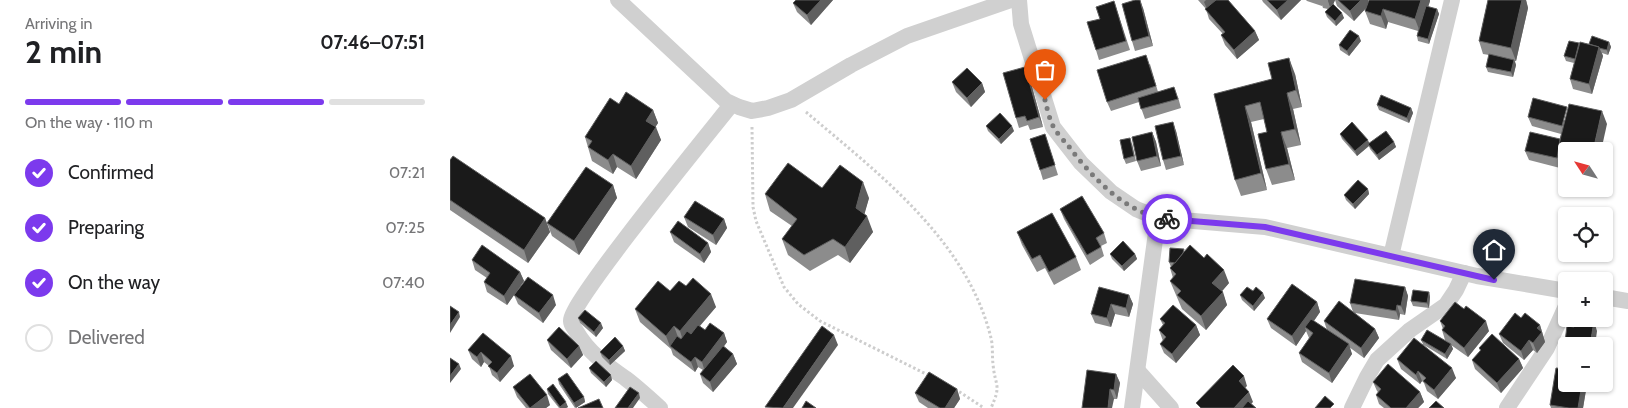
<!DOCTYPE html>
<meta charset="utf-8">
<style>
:root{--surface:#fff;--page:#f6f6f6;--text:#202124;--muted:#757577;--line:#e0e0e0;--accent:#7c3aed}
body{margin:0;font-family:Cabin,sans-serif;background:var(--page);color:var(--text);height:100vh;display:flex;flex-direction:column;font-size:19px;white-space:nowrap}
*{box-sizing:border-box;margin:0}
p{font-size:16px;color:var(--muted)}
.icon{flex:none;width:28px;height:28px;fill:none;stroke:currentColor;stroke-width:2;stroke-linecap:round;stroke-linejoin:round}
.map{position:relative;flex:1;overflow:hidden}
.side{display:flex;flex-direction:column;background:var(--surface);width:450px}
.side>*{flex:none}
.needle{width:32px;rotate:306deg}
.tools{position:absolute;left:1108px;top:142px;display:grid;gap:10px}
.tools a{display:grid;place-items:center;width:55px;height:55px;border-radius:5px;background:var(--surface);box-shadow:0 1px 4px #0004;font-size:25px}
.pin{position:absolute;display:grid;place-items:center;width:42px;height:42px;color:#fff;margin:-51px -21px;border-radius:50% 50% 50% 0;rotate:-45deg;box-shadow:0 0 5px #0007}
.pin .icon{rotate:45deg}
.courier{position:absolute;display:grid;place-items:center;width:50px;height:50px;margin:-25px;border:4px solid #7c3aed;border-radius:50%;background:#fff;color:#222;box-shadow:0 1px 6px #0007}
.overview em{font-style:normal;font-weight:800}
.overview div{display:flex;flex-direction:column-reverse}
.overview{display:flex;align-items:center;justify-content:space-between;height:85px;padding:0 25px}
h1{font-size:32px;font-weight:800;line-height:38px}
.bar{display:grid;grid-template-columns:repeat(4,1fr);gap:8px 5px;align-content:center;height:60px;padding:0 25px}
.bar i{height:6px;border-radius:4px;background:var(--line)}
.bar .selected{background:var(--accent)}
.bar p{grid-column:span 4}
ol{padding:0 25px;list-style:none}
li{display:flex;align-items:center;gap:15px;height:55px}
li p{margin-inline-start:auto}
li .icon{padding:5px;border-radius:50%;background:var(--accent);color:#fff;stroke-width:4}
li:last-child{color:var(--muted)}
li i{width:28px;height:28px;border:2px solid var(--line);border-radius:50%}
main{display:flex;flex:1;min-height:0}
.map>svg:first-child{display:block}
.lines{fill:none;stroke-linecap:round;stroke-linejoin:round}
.path{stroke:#cdcdcd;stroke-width:3;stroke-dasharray:2.5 2.5;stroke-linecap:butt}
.minor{stroke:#d0d0d0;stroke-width:16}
.wall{fill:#8c8c8c}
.shaded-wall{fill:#5f5f5f}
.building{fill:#1a1a1a;stroke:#5f5f5f}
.done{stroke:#7a7a7a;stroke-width:5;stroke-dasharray:0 9}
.route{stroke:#7c3aed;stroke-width:6}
</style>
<main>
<section class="side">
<div class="overview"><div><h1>2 min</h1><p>Arriving in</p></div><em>07:46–07:51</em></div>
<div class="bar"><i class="selected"></i><i class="selected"></i><i class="selected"></i><i></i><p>On the way · 110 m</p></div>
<ol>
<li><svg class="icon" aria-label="check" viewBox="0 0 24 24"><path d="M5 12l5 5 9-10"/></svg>Confirmed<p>07:21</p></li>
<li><svg class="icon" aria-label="check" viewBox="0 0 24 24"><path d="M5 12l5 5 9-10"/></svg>Preparing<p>07:25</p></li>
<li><svg class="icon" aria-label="check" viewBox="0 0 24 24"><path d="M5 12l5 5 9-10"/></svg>On the way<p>07:40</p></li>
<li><i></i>Delivered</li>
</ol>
</section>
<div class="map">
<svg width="1178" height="408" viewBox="0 0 1178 408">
<rect width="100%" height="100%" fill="#fff"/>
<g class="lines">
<g class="path">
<path d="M356 112C429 174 517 240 541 338 543 346 542 356 543 364 545 387 552 384 541 408"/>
<polyline points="302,127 303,207 306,221 334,287 348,304 370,321 480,376"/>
<polyline points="505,389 534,408"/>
</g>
<g class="minor">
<polyline points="168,0 276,101 289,107 302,111 318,108 341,100 401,65 457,36 561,0"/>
<polyline points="569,0 571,24 603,127 631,163 661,192 686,209 708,218 815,227 1027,276 1116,291"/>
<polyline points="941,256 1002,0"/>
<polyline points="1154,297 1178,301"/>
<polyline points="688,371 721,408"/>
<path d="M210 408C199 398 187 387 175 378 156 365 138 352 126 331 124 328 121 325 121 321 117 306 262 129 281 105"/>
<polyline points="682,408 708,218"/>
<polyline points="902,408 917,377 927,360 960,330 996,305 1006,290 1014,273"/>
<polyline points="1057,408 1097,348 1116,306"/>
</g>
</g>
<g class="wall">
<polygon points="383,0 361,25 347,12 343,3"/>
<polygon points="748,0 778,0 805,31 809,40 787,59 775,45 771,35 773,34 759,19 756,9"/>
<polygon points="812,0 851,0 831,20 813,2"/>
<polygon points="856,0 885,0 883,4 894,18 886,26 877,17 875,12 878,9 873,8 872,5 872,6 857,1"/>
<polygon points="885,0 918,0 918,2 980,1 978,7 987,9 989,14 979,44 968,41 967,36 968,31 938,22 936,29 920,24 915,11 916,8 904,21 887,6"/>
<polygon points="1038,0 1076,0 1078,8 1066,61 1065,61 1066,65 1063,77 1038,72 1036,67 1039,55 1033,54 1029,41"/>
<polygon points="664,1 680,50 649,60 646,50 650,19"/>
<polygon points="693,8 703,46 685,51 682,41"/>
<polygon points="911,41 899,56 890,50 889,45"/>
<polygon points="1159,42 1161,47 1158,55 1152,53 1153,56 1142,94 1123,89 1120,79 1124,63 1116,61 1114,56 1129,43 1139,44"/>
<polygon points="700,64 708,92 728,97 731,108 695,119 689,102 661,111 657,102"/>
<polygon points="845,74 852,107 843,109 851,145 837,148 845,180 822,185 816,169 817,132 814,119 801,122 817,190 791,196 785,180 764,94"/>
<polygon points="579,76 593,127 580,130 578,125 569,128 566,118"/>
<polygon points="502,82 532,83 535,92 521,107 506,92"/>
<polygon points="169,104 203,110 208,123 205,127 211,140 186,179 167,167 163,174 142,161 135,137"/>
<polygon points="927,105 961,108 963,113 959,123 929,110"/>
<polygon points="1078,117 1157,124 1116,151 1116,171 1111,169 1110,167 1110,168 1079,160 1075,151 1110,139 1111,134 1082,126"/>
<polygon points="536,126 564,131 551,144 538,131"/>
<polygon points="726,131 734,165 716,170 713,160"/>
<polygon points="702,132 706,142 711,166 691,171 687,161"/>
<polygon points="595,134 608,175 593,180 590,170"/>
<polygon points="890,134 919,143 944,142 946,147 929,160 920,149 919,146 907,156 892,139"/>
<polygon points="682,143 686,161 676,164 674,159"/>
<polygon points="0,160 95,218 100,232 78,263 0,210"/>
<polygon points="163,185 167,198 129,255 102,236 97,223"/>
<polygon points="372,188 419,198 414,214 423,232 400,263 388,255 360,271 338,255 332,239 342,226 320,211 315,194"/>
<polygon points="918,189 919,194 905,209 896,200 894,195"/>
<polygon points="1132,189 1152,189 1150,196 1134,193"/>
<polygon points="610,209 654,233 657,243 651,246 654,256 640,265 614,219"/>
<polygon points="234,217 274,219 277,228 266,245 238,227"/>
<polygon points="220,232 258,243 261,252 254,263 224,242"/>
<polygon points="567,232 626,257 631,270 604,285 595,268 587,272 572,245"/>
<polygon points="734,251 779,283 772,291 777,305 756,330 732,309 720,281 723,278 720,268 721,267 719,262"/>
<polygon points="660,254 685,254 687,259 674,271 662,259"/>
<polygon points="22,260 70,272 74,281 57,305 37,292 34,282 37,278 25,270"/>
<polygon points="236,286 266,307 250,326 255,330 274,333 277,342 274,346 283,354 287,364 263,392 253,383 250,374 253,370 248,367 245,372 223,355 221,349 190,322 185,309 220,291"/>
<polygon points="955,287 958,296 955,315 950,314 949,320 905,313 925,329 929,338 914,358 899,347 902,354 882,383 852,362 849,353 859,338 856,331 846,346 821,328 817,319 867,302 870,312 864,321 877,330 874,321 903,312 900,303"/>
<polygon points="803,291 815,298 804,311 792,300 790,295"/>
<polygon points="979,292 980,297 979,308 963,306 961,301"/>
<polygon points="64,295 106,305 93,323 68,304"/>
<polygon points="679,295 683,304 679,317 665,314 661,327 645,323 641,314"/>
<polygon points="128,318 153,328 146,337 130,323"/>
<polygon points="1071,318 1090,325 1095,342 1087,353 1083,350 1074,360 1053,343 1049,334"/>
<polygon points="710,319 746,325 750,335 726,363 714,353 710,344 713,341 709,330 713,325"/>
<polygon points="990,321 1039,331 1018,357 1001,345 1003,349 997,359 974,345 1006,378 988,399 977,391 974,383 972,381 970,384 951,369 947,359 973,344 971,340 999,343 995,340 992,330 993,329"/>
<polygon points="33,333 64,366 50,382 42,375 39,366 34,362 31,367 22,359 18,350"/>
<polygon points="97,340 129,346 133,355 121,368 101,350"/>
<polygon points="173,346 175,351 160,365 152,357 150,352"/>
<polygon points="1029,348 1069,359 1073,368 1051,393 1025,369 1022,360 1030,351"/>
<polygon points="139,368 162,380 156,387 141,373"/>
<polygon points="666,374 670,383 667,399 664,399 632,408"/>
<polygon points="108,379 134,397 135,402 125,408 109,384"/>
<polygon points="923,382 970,392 974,402 968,408 934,408 929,404 926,395 928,392 927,391"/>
<polygon points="1116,384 1137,384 1133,408 1101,408 1100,405"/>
<polygon points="63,387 100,405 96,408 76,408 67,397"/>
<polygon points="97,389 118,407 116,408 109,408 98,394"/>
<polygon points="507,389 510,399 504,408 478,408 469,402 465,393"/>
</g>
<g class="shaded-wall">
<polygon points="371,0 383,0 361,25 357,15"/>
<polygon points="690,0 693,8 703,46 699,36"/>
<polygon points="756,0 770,0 758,11 754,2"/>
<polygon points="838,0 851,0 831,20 827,10"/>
<polygon points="878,0 885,0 881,10 878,1"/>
<polygon points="911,0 918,0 919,5 904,21 900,11"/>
<polygon points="971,0 980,0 980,1 970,32 965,19"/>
<polygon points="1072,0 1076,0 1078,8 1066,61 1061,48"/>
<polygon points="933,9 938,22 936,29 931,16"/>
<polygon points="987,9 989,14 979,44 978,39"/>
<polygon points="892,13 894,18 886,26 885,21"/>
<polygon points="805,31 809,40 787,59 784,50"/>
<polygon points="909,36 911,41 899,56 897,51"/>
<polygon points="1159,42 1161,47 1158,55 1157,50"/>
<polygon points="1149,47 1153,56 1142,94 1139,84"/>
<polygon points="839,58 845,74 852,107 846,90"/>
<polygon points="1064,60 1066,65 1063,77 1061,72"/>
<polygon points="575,67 579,76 593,127 589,117"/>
<polygon points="532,83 535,92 521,107 517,98"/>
<polygon points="837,93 843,109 851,145 845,129"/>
<polygon points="795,106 801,122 817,190 811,173"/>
<polygon points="961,108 963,113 959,123 957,118"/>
<polygon points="203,110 208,123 201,134 196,121"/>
<polygon points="1152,111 1157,124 1151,151 1143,151"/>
<polygon points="723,122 726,131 734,165 731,156"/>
<polygon points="562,126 564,131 551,144 549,139"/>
<polygon points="206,127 211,140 186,179 181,166"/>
<polygon points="702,132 706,142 711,166 707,156"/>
<polygon points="831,132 837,148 845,180 839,164"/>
<polygon points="918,140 920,145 907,156 905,151"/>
<polygon points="944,142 946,147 929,160 927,155"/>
<polygon points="163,154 167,167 163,174 158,160"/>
<polygon points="413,182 419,198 412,223 417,216 423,232 400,263 395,247"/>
<polygon points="163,185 167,198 129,255 124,241"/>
<polygon points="918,189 919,194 905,209 903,204"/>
<polygon points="1149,189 1152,189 1150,196 1148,191"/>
<polygon points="95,218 100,232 78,263 74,250"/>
<polygon points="274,219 277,228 266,245 263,235"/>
<polygon points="258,243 261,252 254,263 250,254"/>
<polygon points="685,254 687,259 674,271 672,266"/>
<polygon points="774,270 779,283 767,297 762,283"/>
<polygon points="70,272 74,281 57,305 54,296"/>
<polygon points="955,287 958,296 955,315 951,306"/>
<polygon points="773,292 777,305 756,330 751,316"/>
<polygon points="979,292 980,297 979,308 977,303"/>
<polygon points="813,293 815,298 804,311 803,306"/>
<polygon points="261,294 266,307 234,344 230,331"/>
<polygon points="103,295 106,305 93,323 89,313"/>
<polygon points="679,295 683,304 679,317 676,308"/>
<polygon points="867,302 870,312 858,329 855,327 856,331 846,346 842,336"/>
<polygon points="661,304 665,314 661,327 657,318"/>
<polygon points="947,305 950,314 949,320 946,311"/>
<polygon points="9,312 10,317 0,333 0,325"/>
<polygon points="1036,321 1039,331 1018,357 1014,348"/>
<polygon points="1144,321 1147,331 1145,346 1140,346"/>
<polygon points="151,323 153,328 146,337 144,332"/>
<polygon points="746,325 750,335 726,363 722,354"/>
<polygon points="1090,325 1095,342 1087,353 1083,343 1087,328"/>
<polygon points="224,326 229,340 220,346 221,349 216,336"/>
<polygon points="925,329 929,338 914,358 911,348"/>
<polygon points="274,333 277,342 255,372 252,362"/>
<polygon points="384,335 388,345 343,408 333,408"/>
<polygon points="1079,340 1083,350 1074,360 1071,351"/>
<polygon points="899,344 902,354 882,383 879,373"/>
<polygon points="1001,344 1003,349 997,359 995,354"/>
<polygon points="129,346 133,355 121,368 117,359"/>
<polygon points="173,346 175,351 160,365 159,360"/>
<polygon points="31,352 34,362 31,367 27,357"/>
<polygon points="283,354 287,364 263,392 260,382"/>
<polygon points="61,356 64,366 50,382 47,373"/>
<polygon points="245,357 248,367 245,372 241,362"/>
<polygon points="1069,359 1073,368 1051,393 1047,383"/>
<polygon points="9,364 11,369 0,383 0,376"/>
<polygon points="1002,368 1006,378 988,399 984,390"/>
<polygon points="968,371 972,381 970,384 966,375"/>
<polygon points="666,374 670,383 667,399 664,390"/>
<polygon points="161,375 162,380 156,387 154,382"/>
<polygon points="794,376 797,386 792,391 789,381"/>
<polygon points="1132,384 1137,384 1133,408 1128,408"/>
<polygon points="507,389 510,399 504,408 495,408"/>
<polygon points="660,389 664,399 662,408 658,408"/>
<polygon points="799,392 803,402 797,408 784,408"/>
<polygon points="970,392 974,402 968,408 956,408"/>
<polygon points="189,393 190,398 183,408 178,408"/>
<polygon points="97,395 100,405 96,408 80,408"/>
<polygon points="134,397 135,402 126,408 124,403"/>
<polygon points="116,402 118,407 116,408 110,408 110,407"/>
</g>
<g class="building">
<polygon points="346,0 371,0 357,15 343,3"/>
<polygon points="685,0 690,0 699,36 682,41 672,4"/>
<polygon points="766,0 778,0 805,31 784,50 771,35 775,32 755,9"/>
<polygon points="817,0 838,0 827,10"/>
<polygon points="888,0 911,0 900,11"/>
<polygon points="919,0 971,0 965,19 933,9 931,16 915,11"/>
<polygon points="1038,0 1072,0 1061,48 1029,41"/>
<polygon points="664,1 676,41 646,50 637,22 650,19 646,7"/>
<polygon points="883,4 892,13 885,21 875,12"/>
<polygon points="976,6 987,9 978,39 967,36"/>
<polygon points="900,30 909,36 897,51 889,45"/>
<polygon points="1142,36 1159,42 1157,50 1149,48 1149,47 1139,44"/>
<polygon points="1119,41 1129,43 1125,59 1114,56"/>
<polygon points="1130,42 1149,47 1139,84 1120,79"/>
<polygon points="1039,54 1064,60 1061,72 1036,67"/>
<polygon points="696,55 706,86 657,102 647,70"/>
<polygon points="839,58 846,90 837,93 845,129 831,132 839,164 816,169 808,134 817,132 810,102 795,106 811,173 785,180 764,94 822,79 818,63"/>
<polygon points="575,67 589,117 577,121 575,116 566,118 553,73"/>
<polygon points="517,68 532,83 517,98 502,82"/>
<polygon points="724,87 728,99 691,109 688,98"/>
<polygon points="176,92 203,110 196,121 206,127 181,166 163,154 158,160 138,147 142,141 135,137 160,98 169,104"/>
<polygon points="931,95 961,108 957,118 927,105"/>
<polygon points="1083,98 1117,107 1112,126 1078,117"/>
<polygon points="1119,104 1152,111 1143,151 1116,151 1116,158 1106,156"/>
<polygon points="550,113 562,126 549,139 536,126"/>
<polygon points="723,122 731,156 713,160 705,126"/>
<polygon points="902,122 918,140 905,151 890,134"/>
<polygon points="936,131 944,142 927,155 918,144"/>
<polygon points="702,132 707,156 687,161 682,137"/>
<polygon points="1080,132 1110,139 1107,158 1075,151"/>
<polygon points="595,134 605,165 590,170 580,139"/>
<polygon points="680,138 684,156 674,159 670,140"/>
<polygon points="3,156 95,218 74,250 0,200 0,160"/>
<polygon points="338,163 372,188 390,165 413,182 406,208 417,216 395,247 383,239 354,255 332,239 347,219 315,194"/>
<polygon points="136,167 163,185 124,241 97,223"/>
<polygon points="908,180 918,189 903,204 894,195"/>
<polygon points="1134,189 1149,189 1148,191"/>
<polygon points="632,196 654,233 646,238 651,247 637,255 610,209"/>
<polygon points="245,201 274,219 263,235 234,217"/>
<polygon points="602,213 626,257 599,272 590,255 582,259 567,232"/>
<polygon points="228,221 258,243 250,254 220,232"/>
<polygon points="673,241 685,254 672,266 660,254"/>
<polygon points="32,245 70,272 54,296 34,282 40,273 22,260"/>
<polygon points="740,245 754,258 757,254 774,270 762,283 773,292 751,316 727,295 731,291 720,281 726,274 720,268"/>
<polygon points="720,248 734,249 733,253 725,263 719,262"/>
<polygon points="78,277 103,295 89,313 64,295"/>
<polygon points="243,278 261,294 230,331 224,326 216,336 185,309 208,281 220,291 229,281 236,286"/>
<polygon points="905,279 955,287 951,306 947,305 946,311 900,303"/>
<polygon points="842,284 867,302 842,336 817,319"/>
<polygon points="649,287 679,295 676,308 661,304 657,318 641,314"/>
<polygon points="797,287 803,291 806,287 813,293 803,306 790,295"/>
<polygon points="963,290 979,292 977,303 961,301"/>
<polygon points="889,301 925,329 911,348 874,321"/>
<polygon points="1005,302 1014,309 1016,306 1036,321 1014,348 992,330 995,326 990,321"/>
<polygon points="723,305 746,325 722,354 710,344 716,337 709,330 715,323 710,319"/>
<polygon points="0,306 9,312 0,325"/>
<polygon points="135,310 151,323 144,332 128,318"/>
<polygon points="1065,313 1071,318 1075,313 1090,325 1087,328 1092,332 1083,343 1079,340 1071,351 1049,334"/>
<polygon points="861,319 899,344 879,373 849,353 863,333 855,327"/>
<polygon points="1125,319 1144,321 1140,346 1116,346 1116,350 1114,349 1117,326 1124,327"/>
<polygon points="260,323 274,333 252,362 245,357 241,362 220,346 227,336 231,339 237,331 241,334 248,325 255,330"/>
<polygon points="372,326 384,335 333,408 315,407"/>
<polygon points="109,327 129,346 117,359 97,340"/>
<polygon points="977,330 1001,344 995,354 971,340"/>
<polygon points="33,333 61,356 47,373 38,366 42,362 31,352 27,357 18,350"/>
<polygon points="1042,334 1069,359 1047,383 1022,360 1031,350 1029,348"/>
<polygon points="165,337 173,346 159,360 150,352"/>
<polygon points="964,338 1002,368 984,390 973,381 976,378 968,371 966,375 947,359"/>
<polygon points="273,346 283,354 260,382 250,374"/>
<polygon points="0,358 9,364 0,376"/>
<polygon points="146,361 161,375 154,382 139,368"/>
<polygon points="938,364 970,392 956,408 941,408 926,395 931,389 923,382"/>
<polygon points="783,365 794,376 789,381 799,392 784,408 751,408 746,403"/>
<polygon points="1106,368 1116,369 1116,384 1132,384 1128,408 1119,408 1100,405"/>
<polygon points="637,370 666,374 664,390 660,389 658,408 632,408"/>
<polygon points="479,372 507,389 495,408 490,408 465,393"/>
<polygon points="117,373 134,397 124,403 108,379"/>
<polygon points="80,374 97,395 80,408 63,387"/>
<polygon points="103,384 116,402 110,407 97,389"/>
<polygon points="180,387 189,393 178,408 165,408"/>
<polygon points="875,396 884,404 880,408 865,408"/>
<polygon points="149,399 153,408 128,408"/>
<polygon points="356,401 366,408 352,408"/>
<polygon points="798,401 806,408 792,408"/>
<polygon points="986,401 994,408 979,408"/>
</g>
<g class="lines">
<path class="done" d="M595 100C597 108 599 118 603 126 606 132 612 139 617 144 641 176 675 214 717 219"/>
<polyline class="route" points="717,219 815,227 1044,280"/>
</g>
</svg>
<div class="tools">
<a><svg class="needle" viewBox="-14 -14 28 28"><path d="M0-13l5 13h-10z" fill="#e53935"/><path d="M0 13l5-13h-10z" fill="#757577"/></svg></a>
<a><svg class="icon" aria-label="locate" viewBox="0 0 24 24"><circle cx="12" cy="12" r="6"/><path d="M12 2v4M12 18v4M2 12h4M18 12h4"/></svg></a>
<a>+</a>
<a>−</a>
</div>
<div class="pin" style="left:595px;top:100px;background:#ea580c"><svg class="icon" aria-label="bag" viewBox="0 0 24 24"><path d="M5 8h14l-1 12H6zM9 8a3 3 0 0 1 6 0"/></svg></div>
<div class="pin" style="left:1044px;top:280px;background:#1f2937"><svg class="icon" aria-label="home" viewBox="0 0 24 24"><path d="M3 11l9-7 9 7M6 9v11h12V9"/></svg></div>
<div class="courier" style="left:717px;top:219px"><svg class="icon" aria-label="bike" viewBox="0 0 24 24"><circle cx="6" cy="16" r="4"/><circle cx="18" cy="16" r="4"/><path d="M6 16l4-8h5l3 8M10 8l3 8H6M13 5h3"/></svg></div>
</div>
</main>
